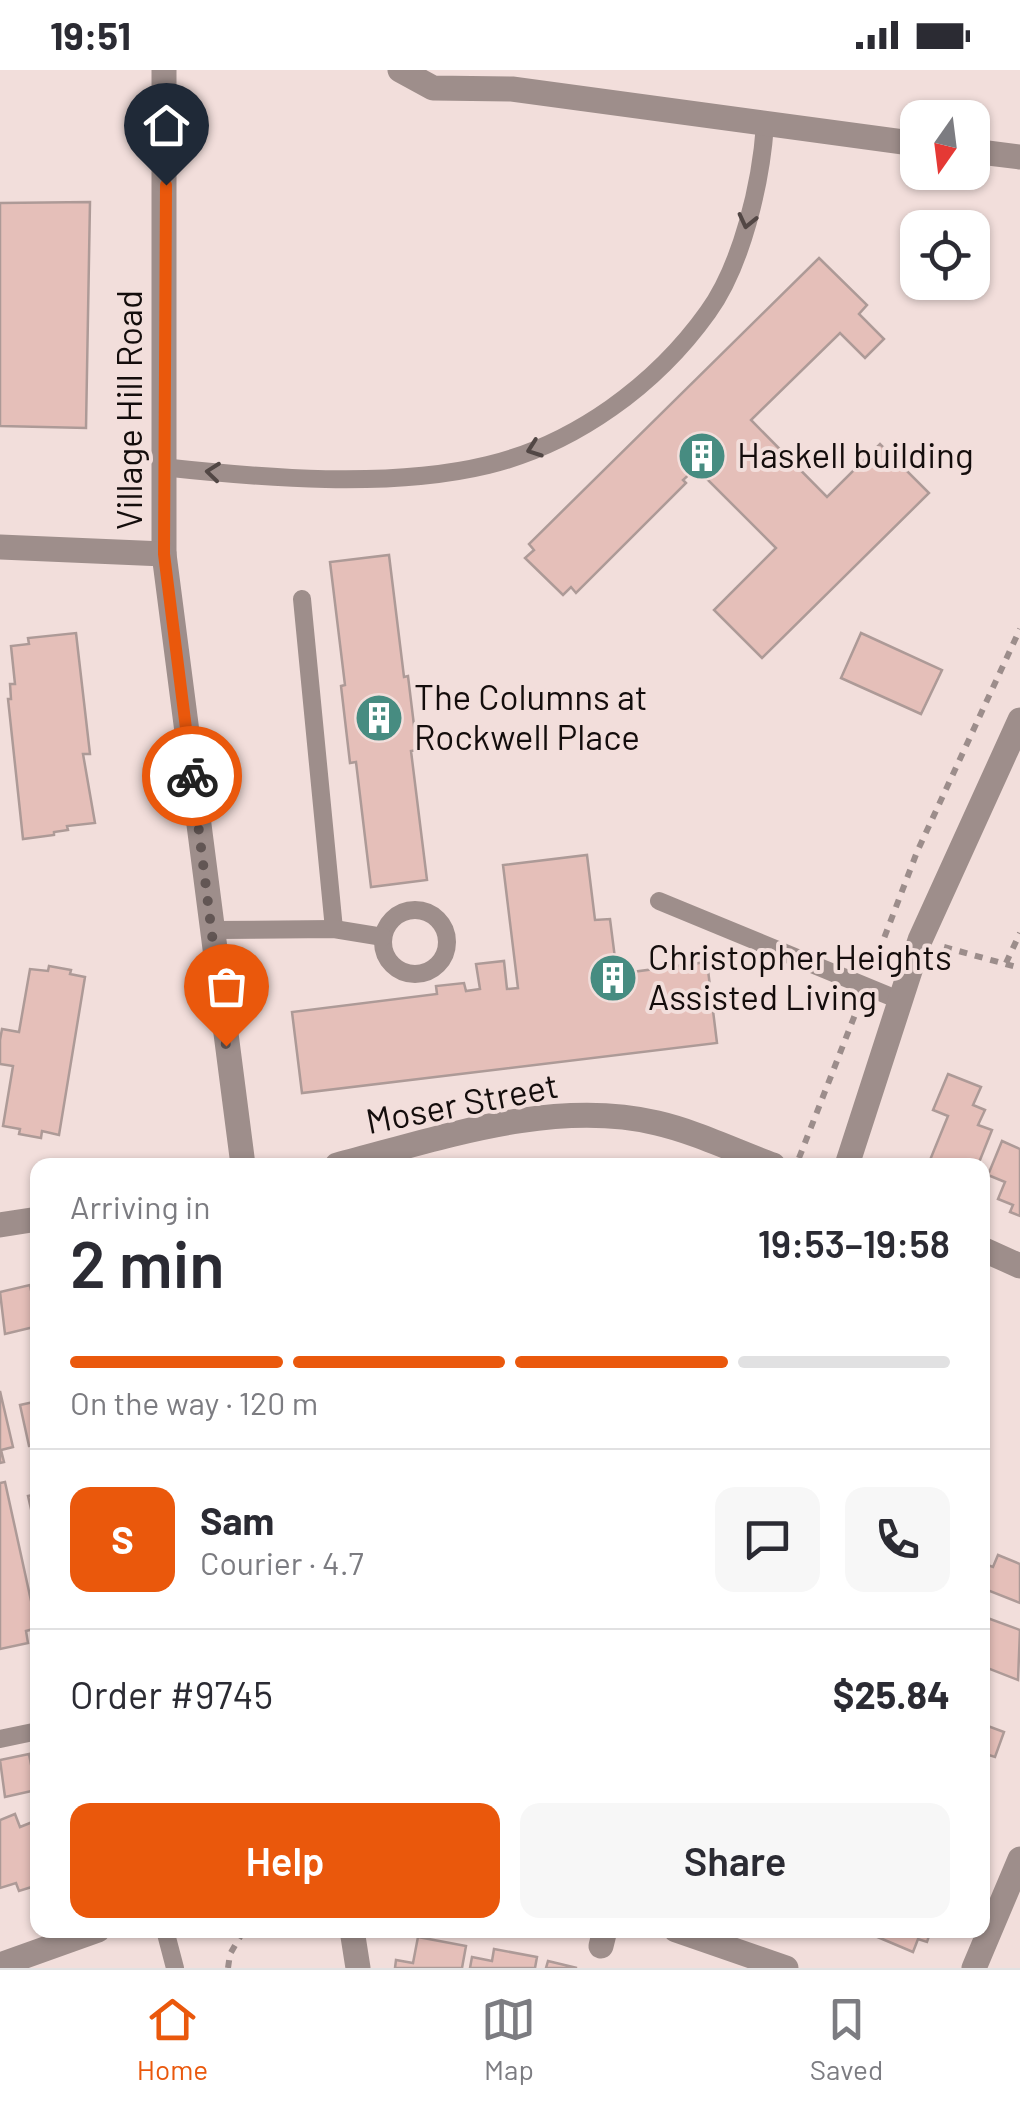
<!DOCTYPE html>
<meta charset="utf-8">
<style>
:root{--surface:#fff;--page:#f7f7f7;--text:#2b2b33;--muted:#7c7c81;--line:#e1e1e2;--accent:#ea580c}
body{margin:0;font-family:Barlow,sans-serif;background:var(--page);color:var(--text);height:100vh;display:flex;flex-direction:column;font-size:38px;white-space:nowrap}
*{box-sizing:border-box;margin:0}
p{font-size:32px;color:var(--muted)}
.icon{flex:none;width:55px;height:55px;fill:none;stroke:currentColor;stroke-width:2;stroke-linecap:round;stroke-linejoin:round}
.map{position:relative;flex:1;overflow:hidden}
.drawer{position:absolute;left:30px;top:1088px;width:960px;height:780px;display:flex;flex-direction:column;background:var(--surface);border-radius:20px;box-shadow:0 2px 8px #0004}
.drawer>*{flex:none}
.needle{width:65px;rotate:194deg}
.controls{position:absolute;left:900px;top:30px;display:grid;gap:20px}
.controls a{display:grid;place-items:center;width:90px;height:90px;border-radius:20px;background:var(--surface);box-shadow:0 2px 8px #0004;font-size:50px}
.pin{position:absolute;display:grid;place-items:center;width:85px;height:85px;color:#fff;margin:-102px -42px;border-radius:50% 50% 50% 0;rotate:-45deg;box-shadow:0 0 10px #0007}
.pin .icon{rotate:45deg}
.courier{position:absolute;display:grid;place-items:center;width:100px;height:100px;margin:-50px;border:8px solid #ea580c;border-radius:50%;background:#fff;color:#222;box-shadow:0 2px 12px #0007}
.overview em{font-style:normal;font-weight:600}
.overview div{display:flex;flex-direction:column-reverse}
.overview{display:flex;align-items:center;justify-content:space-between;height:170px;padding:0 40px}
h1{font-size:65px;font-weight:600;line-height:75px}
.bar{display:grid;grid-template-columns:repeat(4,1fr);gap:15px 10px;align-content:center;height:120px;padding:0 40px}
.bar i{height:12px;border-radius:8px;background:var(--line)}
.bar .current{background:var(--accent)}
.bar p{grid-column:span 4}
.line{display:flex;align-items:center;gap:25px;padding:0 40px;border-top:2px solid var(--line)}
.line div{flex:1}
.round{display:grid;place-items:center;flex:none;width:105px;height:105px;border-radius:20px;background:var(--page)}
.action{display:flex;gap:20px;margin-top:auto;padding:20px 40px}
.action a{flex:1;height:115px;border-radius:20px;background:var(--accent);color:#fff;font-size:40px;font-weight:600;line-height:115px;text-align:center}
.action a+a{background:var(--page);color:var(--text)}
.status{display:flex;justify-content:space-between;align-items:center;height:70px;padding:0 50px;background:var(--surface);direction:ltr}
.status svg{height:28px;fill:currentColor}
.menu{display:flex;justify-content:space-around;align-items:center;height:140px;border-top:2px solid var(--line);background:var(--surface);font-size:28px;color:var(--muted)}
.menu a{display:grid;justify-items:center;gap:5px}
.menu .current{color:var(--accent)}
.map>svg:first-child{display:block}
.building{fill:#e5bfb9;stroke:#ad9a97;stroke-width:2.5}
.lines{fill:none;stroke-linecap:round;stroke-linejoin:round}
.path{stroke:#9c8d8b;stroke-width:6;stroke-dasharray:8 8;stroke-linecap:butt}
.service{stroke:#9e8e8b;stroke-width:18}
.minor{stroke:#9e8e8b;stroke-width:25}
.oneway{stroke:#524745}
.done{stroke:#625654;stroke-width:10;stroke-dasharray:0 18}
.route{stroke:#ea580c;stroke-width:12}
.labels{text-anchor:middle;stroke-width:8;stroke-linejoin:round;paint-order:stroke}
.street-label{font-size:35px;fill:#140d0c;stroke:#f2dedb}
.poi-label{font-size:35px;fill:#140d0c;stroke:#f2dedb;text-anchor:start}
</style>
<div class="status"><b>19:51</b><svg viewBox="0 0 49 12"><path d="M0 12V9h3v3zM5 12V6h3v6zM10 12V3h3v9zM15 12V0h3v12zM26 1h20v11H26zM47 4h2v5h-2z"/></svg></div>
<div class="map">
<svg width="1020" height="1898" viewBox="0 0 1020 1898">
<rect width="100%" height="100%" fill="#f2dedb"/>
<g class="building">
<polygon points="90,132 86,358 0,356 0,133"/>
<polygon points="819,188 867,235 859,244 884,269 865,288 840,263 751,350 827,427 880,374 929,423 762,588 714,540 776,478 696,398 683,410 686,413 576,523 571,517 563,525 525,488 534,480 529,474"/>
<polygon points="389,485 404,607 408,606 417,680 411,681 427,810 371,817 356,692 350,693 341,616 345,615 330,492"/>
<polygon points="76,563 90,684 83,684 95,753 67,756 68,760 54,762 54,765 23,769 8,629 11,629 10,614 15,614 11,576 29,574 28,568"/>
<polygon points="861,563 942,600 921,644 841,608"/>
<polygon points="587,785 595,850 610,849 617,904 707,892 717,973 302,1023 292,942 437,924 436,916 464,913 466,921 480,919 476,894 504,891 507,919 518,918 503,795"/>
<polygon points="49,896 71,900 70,904 85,907 59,1065 42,1061 41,1068 19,1064 20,1059 3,1056 13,996 0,994 0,970 2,959 19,962 30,899 48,901"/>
<polygon points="948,1004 981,1017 973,1035 985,1040 978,1055 992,1060 978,1095 928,1095 948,1046 933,1040"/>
<polygon points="1002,1071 1020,1079 1020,1146 1010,1142 1013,1135 998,1129 1005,1112 988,1105"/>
<polygon points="30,1215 38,1256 5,1264 0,1222"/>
<polygon points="0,1321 13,1377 1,1380 4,1392 0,1393"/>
<polygon points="38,1331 38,1375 29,1376 20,1335"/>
<polygon points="5,1412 37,1558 26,1561 28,1573 0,1579 0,1413"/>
<polygon points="38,1424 38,1465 37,1465 28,1426"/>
<polygon points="998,1485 1020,1494 1020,1533 982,1518 982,1493 993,1497"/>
<polygon points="982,1546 1020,1560 1018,1610 982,1596"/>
<polygon points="982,1645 988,1647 985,1655 1004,1662 995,1687 989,1685 983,1700"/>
<polygon points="29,1684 36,1720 5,1727 0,1690"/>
<polygon points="15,1744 20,1757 35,1751 38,1759 38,1815 19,1821 16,1813 0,1818 0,1750"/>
<polygon points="861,1860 931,1860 927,1872 918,1869 913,1882"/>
<polygon points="418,1867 466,1876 462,1898 395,1898 396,1890 413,1893"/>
<polygon points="494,1879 537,1887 535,1898 470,1898 472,1887 492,1891"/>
<polygon points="548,1891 577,1898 546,1898"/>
</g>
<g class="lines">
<g class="path">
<polyline points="944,877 1020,898"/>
<polyline points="1006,893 1020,863"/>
<polyline points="873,897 917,782 1020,559"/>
<polyline points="799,1088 858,937"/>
<polyline points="228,1898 230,1884 244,1860"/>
</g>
<g class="service">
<path d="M162 397C263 408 389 419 488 395 575 374 656 315 708 242 742 195 761 113 765 55"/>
<polyline points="302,529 334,859"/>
<polyline points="659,831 899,930"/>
<circle cx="415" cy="872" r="32"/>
<polyline points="211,860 334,859 383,867"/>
<polyline points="0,1669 38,1661"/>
<polyline points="165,1860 175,1898"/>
</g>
<g class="minor">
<polyline points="164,0 164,484 243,1095"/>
<polyline points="400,0 433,18 512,19 918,74"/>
<polyline points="972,81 1020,87"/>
<polyline points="0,477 164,484"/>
<path d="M337 1095C438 1069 552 1028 657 1053 696 1062 735 1081 773 1095"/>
<polyline points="847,1095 920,870 1020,650"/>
<polyline points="0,1155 38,1149"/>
<polyline points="982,1179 1020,1196"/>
<polyline points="352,1860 358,1898"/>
<polyline points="676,1860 786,1898"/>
<polyline points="601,1876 605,1860"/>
<polyline points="0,1895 98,1860"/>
<polyline points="974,1898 1020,1789"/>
</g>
</g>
<defs><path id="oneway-chevron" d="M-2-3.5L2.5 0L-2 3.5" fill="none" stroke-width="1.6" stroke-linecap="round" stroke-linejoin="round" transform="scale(2.5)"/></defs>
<g class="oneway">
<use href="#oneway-chevron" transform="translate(747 151) rotate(103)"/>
<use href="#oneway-chevron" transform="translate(534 379) rotate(160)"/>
<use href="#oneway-chevron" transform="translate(213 402) rotate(-174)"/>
</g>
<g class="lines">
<polyline class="done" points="192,706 226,976"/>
<polyline class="route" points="166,115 164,484 192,706"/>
</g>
<defs>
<g id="building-disc" transform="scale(2.5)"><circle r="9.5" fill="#478c81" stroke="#f2dedb"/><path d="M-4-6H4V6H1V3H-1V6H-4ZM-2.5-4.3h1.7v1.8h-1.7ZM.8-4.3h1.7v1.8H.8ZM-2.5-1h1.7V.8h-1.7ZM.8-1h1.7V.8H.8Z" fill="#fff"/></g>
</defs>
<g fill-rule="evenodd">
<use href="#building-disc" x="702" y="386"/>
<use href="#building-disc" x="379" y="648"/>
<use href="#building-disc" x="613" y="908"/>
</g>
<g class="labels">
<g class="street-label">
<text transform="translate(130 340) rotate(-90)" y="12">Village Hill Road</text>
<text transform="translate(462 1034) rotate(-11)" y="12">Moser Street</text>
</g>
<g class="poi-label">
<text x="737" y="398">Haskell building</text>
<text x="414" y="640">The Columns at<tspan x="414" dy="40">Rockwell Place</tspan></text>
<text x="648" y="900">Christopher Heights<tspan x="648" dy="40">Assisted Living</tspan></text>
</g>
</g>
</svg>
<div class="controls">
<a><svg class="needle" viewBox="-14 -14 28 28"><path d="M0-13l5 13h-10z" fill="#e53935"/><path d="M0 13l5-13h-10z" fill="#7c7c81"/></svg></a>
<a><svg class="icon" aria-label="locate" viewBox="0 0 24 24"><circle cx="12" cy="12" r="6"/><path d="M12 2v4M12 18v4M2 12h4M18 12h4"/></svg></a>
</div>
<div class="pin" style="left:226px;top:976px;background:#ea580c"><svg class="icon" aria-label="bag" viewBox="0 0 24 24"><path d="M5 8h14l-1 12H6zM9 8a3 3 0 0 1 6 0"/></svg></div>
<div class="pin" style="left:166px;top:115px;background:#1f2937"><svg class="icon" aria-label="home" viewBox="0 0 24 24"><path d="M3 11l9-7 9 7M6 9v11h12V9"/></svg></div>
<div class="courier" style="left:192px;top:706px"><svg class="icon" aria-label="bike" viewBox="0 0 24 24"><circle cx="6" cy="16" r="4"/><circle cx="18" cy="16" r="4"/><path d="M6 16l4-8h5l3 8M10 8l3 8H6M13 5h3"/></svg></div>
<section class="drawer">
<div class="overview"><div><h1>2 min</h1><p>Arriving in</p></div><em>19:53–19:58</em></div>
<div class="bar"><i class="current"></i><i class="current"></i><i class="current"></i><i></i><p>On the way · 120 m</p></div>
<div class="line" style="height:180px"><b class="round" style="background:var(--accent);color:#fff">S</b><div><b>Sam</b><p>Courier · 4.7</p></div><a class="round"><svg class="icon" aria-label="chat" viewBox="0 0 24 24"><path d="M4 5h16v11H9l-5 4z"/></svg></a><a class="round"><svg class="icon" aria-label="phone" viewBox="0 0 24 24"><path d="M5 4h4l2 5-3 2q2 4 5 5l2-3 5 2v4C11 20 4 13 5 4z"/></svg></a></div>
<div class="line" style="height:130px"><div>Order #9745</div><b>$25.84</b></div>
<div class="action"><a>Help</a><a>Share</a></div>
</section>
</div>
<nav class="menu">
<a class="current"><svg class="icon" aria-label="home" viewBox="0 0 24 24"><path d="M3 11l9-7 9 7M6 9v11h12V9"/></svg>Home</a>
<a><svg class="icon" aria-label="map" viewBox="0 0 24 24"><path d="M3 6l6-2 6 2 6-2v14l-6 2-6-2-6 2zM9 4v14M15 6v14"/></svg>Map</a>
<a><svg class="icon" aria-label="saved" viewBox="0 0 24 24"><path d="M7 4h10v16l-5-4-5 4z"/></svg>Saved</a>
</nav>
